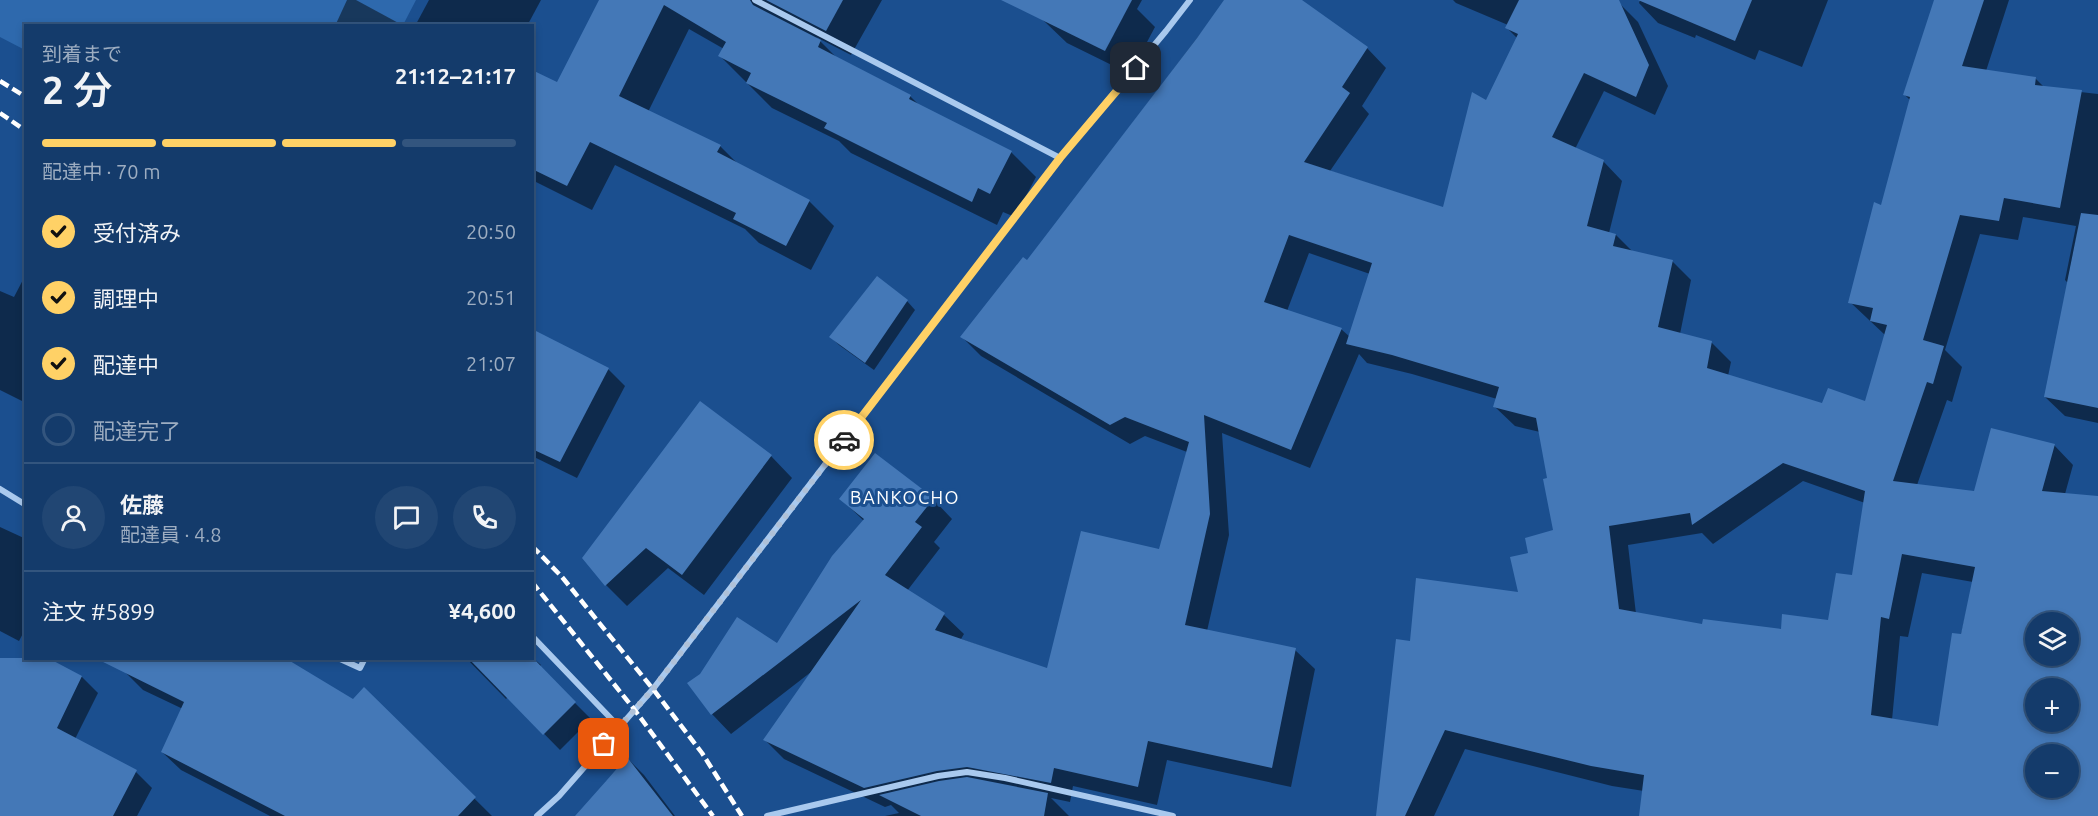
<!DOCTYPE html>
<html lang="ja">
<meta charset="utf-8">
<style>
:root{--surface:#143b6b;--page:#214673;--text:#f1f3f6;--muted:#9dadc1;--line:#33557e;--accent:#ffd166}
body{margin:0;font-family:Ubuntu,"Noto Sans JP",sans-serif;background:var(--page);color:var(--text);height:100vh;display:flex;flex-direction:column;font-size:22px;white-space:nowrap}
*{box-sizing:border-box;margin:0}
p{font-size:20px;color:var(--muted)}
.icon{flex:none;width:33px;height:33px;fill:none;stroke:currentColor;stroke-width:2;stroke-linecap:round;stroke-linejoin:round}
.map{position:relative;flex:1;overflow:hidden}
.panel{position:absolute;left:24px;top:24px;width:510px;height:636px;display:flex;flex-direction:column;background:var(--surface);border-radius:0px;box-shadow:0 3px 9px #0003,0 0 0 2px var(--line)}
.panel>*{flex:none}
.tools{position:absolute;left:2025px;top:612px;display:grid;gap:12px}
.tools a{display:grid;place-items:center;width:54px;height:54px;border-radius:50%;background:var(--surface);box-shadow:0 3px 9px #0003,0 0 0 2px var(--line);font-size:30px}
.pin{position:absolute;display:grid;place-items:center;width:51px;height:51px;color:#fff;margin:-26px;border-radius:12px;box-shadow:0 3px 9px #0006}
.courier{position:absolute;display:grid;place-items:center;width:60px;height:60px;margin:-30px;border:4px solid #ffd166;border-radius:50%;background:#fff;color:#222;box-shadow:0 2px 8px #0007}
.overview em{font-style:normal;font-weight:600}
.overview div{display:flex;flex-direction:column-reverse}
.overview{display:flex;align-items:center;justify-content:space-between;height:102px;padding:0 18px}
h1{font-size:39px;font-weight:600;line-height:45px}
.bar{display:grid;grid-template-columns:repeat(4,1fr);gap:9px 6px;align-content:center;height:72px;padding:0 18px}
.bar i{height:8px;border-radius:4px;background:var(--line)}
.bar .active{background:var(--accent)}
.bar p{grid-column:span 4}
.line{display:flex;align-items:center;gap:15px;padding:0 18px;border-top:2px solid var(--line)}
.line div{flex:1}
.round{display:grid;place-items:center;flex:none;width:63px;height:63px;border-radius:32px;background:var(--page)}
ol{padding:0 18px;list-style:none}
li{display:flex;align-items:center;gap:18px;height:66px}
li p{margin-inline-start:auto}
li .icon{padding:6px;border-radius:50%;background:var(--accent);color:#111;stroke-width:4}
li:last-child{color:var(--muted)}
li i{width:33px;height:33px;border:3px solid var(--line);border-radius:50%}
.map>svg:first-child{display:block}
.green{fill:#2e69ad}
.shadow{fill:#0007;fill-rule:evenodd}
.building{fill:#4478b7;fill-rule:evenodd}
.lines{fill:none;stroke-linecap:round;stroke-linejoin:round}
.minor{stroke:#a9c9ee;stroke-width:6}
.rail{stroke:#fff;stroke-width:4.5;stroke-dasharray:10 4.5;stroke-linecap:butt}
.done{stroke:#afc1d8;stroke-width:6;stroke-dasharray:0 10.8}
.route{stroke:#ffd166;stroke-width:8}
.labels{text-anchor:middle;stroke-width:6;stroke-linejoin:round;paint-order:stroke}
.neighbourhood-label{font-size:18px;letter-spacing:1.5px;fill:#fff;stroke:#1b4f8f}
</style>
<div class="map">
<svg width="2098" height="816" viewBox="0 0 2098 816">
<rect width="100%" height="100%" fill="#1b4f8f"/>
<polygon class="green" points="0,0 416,0 403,25 26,26 25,50 0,37"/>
<g class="shadow">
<polygon points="347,0 356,0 404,26 335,26"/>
<polygon points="429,0 541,0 527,26 415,26"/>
<polygon points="600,0 882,0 851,55 816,37 837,58 910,96 921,107 1011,152 1036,177 1015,217 1003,212 997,225 851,153 839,141 772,108 720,56 724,49 689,29 648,112 720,146 740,166 809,201 834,226 811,270 759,243 745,229 615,165 592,210 532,180 532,72 558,84"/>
<polygon points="1022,0 1142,0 1137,9 1155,27 1130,74 1067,43"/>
<path d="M1226 0H1296L1367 48 1386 68 1362 106 1369 114 1330 171 1444 208 1487 102 1517 38 1507 28 1508 25 1456 3 1453 0H1614L1618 2 1638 22 1668 86 1655 115 1604 91 1575 149 1603 161 1622 181 1609 233 1616 235 1633 252 1672 261 1691 280 1680 334 1712 343 1731 362 1728 376 1823 405 1866 403 1885 335 1850 302 1882 206 1910 100 1904 94 1935 0H2009L1986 71 2035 78 2045 88 2098 94V423L2065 416 2045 397 2068 283 2065 280 2076 226 2023 217 2018 240 1980 234 1945 350 1962 367 1952 402 1947 400 1917 485 1975 493 2054 445 2073 465 2065 494 2098 497V816H1641L1644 791 1612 786 1465 749 1434 816H1378L1411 643 1520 594 1530 554 1554 531 1549 479 1540 432 1515 426 1495 407 1497 399 1412 374 1367 363 1359 354 1310 468 1222 433 1229 535 1207 631 1295 650 1315 669 1291 787 1167 760 1157 805 1073 786 1070 802 1051 798 1069 816H885L899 813 891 805 885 807 784 759 765 740 811 672 731 734 712 714 777 645 864 521 841 499 875 455 933 499 952 519 934 542 940 548 907 591 944 615 964 634 961 639 1048 670 1160 550 1187 452 1145 436 1130 444 981 356 962 337 1027 262ZM1309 253 1370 274 1350 337 1341 329 1287 311ZM1803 481 1865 503 1854 577 1829 621 1782 630 1703 626 1636 614 1628 545 1702 533 1713 544ZM1922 573 1973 582 1940 728 1892 720 1900 636 1908 637ZM2036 622H2068V656H2036ZM2036 688H2068V722H2036ZM2036 754H2068V788H2036Z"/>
<polygon points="1640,0 1828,0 1802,67 1759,50 1755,60 1696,35 1695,38 1658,23 1639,3"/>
<polygon points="26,274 26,403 0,390 0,291 14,297"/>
<polygon points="907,301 915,310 874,370 839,345 831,337"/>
<polygon points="532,353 608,369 625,386 577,478 532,456"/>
<polygon points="771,456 792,478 704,595 668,568 627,606 606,585 584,558"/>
<polygon points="0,527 26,539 26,628 19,641 0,631"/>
<polygon points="532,657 541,665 539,667 591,719 560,750 508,697 506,699 466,658 532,658"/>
<polygon points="44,658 82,677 98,693 75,739 136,772 152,788 137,816 0,816 0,738"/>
<polygon points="125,672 353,700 364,689 492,816 270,816 181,770 162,752 183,709 143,690"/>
<polygon points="628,759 644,775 675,816 577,816"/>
</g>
<g class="building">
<polygon points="599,0 750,0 753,5 821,40 818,47 911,95 909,99 1012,151 990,194 978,188 972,202 824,128 827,123 746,83 751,73 718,56 726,42 664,5 619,96 721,145 717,152 810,200 786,246 733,219 736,213 590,142 567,186 532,169 532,70 557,82"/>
<polygon points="766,0 843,0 826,31"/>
<polygon points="1001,0 1132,0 1105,51"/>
<path d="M1224 0H1302L1368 47 1342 87 1350 93 1304 162 1443 207 1472 92 1486 100 1518 34 1505 28 1519 0H1619L1649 65 1636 97 1584 73 1552 137 1604 160 1587 226 1616 234 1613 246 1673 260 1658 327 1712 341 1707 368 1822 403 1828 388 1865 401 1887 325 1870 321 1873 308 1848 303 1874 202 1881 205 1910 97 1903 95 1934 0H1984L1962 66 2036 77 2035 85 2082 90 2060 208 2004 198 1999 221 1960 215 1923 340 1944 346 1933 384 1927 382 1893 481 1974 491 1991 428 2055 444 2042 491 2098 496V816H1639L1644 775 1591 766 1445 730 1405 816H1376L1396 639 1410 641 1416 578 1518 592 1510 557 1528 553 1525 538 1553 530 1543 479 1547 478 1536 418 1493 407 1499 387 1392 355 1346 344 1372 263 1289 235 1264 302 1342 328 1291 450 1204 415 1210 514 1185 625 1296 648 1272 768 1148 741 1138 787 1054 768 1051 783 967 767 937 771 864 788 763 740 861 600 711 715 687 683 700 674 737 617 777 643 832 556 864 519 839 499 875 453 934 498 915 522 922 527 885 575 945 613 935 630 1047 668 1081 531 1159 549 1189 442 1125 417 1110 425 960 337 1023 257 1027 260 1197 38ZM1783 463 1865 491 1852 575 1836 573 1828 620 1782 614 1781 629 1703 619 1702 624 1619 609 1609 526 1690 513 1692 525ZM1902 554 1975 567 1961 634 1952 633 1938 726 1871 715 1881 617 1889 619ZM2036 622H2068V656H2036ZM2036 688H2068V722H2036ZM2036 754H2068V788H2036Z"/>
<polygon points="1638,0 1752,0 1735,41"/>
<polygon points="2081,213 2098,215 2098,408 2044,397"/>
<polygon points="877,276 908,300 865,363 829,337"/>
<polygon points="532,329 609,368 560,462 532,449"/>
<polygon points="700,401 772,455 682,575 646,548 605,586 582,558"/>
<polygon points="0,658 48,658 82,676 57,728 137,770 113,816 0,816"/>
<polygon points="95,658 285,658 353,699 364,687 476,797 458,816 285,816 161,752 184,702"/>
<polygon points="468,658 533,658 576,702 543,735"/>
<polygon points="627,757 673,816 575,816 607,780"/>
<polygon points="967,777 1048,793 1044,816 921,816 879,795 939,781"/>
</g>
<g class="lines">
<g class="minor">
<polyline points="755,0 1060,158"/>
<polyline points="0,489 26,505"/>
<polyline points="532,636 619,727"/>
<polyline points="338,658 360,668 365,658"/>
<polyline points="537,816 559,796 653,689 1060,158 1166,31 1190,0"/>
<polyline points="767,816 938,776 967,772 1005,778 1173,816"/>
</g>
<g class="rail">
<polyline points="0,81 26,97"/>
<polyline points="0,113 26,131"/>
<polyline points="532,546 562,577 653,689 702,753 742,816"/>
<polyline points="532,582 634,709 713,816"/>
</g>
</g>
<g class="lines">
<polyline class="done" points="604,744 653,689 844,440"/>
<polyline class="route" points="844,440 1060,158 1136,68"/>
</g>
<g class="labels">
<g class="neighbourhood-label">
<text x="905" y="504">BANKOCHO</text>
</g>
</g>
</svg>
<div class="tools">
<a><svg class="icon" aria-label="layers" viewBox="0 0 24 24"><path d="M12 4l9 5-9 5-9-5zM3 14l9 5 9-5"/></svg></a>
<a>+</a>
<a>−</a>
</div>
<div class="pin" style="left:604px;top:744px;background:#ea580c"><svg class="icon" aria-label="bag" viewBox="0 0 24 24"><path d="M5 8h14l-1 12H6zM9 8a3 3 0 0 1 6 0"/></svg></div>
<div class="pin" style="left:1136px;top:68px;background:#1f2937"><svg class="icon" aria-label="home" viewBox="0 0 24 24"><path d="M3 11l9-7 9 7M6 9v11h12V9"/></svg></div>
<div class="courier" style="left:844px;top:440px"><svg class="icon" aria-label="car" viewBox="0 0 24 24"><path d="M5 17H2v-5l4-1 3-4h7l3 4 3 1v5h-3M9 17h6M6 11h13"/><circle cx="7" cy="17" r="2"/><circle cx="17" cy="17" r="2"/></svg></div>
<section class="panel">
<div class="overview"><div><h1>2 分</h1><p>到着まで</p></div><em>21:12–21:17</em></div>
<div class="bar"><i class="active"></i><i class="active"></i><i class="active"></i><i></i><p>配達中 · 70 m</p></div>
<ol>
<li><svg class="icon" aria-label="check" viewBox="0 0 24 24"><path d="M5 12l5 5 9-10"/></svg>受付済み<p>20:50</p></li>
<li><svg class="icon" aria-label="check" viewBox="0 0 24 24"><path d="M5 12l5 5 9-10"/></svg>調理中<p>20:51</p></li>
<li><svg class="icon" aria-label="check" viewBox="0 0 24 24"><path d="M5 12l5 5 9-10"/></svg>配達中<p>21:07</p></li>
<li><i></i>配達完了</li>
</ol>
<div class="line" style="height:108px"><a class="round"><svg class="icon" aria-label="person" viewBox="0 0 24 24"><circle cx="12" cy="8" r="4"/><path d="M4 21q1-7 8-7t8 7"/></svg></a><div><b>佐藤</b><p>配達員 · 4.8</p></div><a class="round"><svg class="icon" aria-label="chat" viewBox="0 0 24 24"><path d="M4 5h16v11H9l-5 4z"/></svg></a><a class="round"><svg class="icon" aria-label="phone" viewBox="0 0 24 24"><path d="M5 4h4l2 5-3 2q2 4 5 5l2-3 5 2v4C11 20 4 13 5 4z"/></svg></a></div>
<div class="line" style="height:78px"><div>注文 #5899</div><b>¥4,600</b></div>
</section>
</div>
